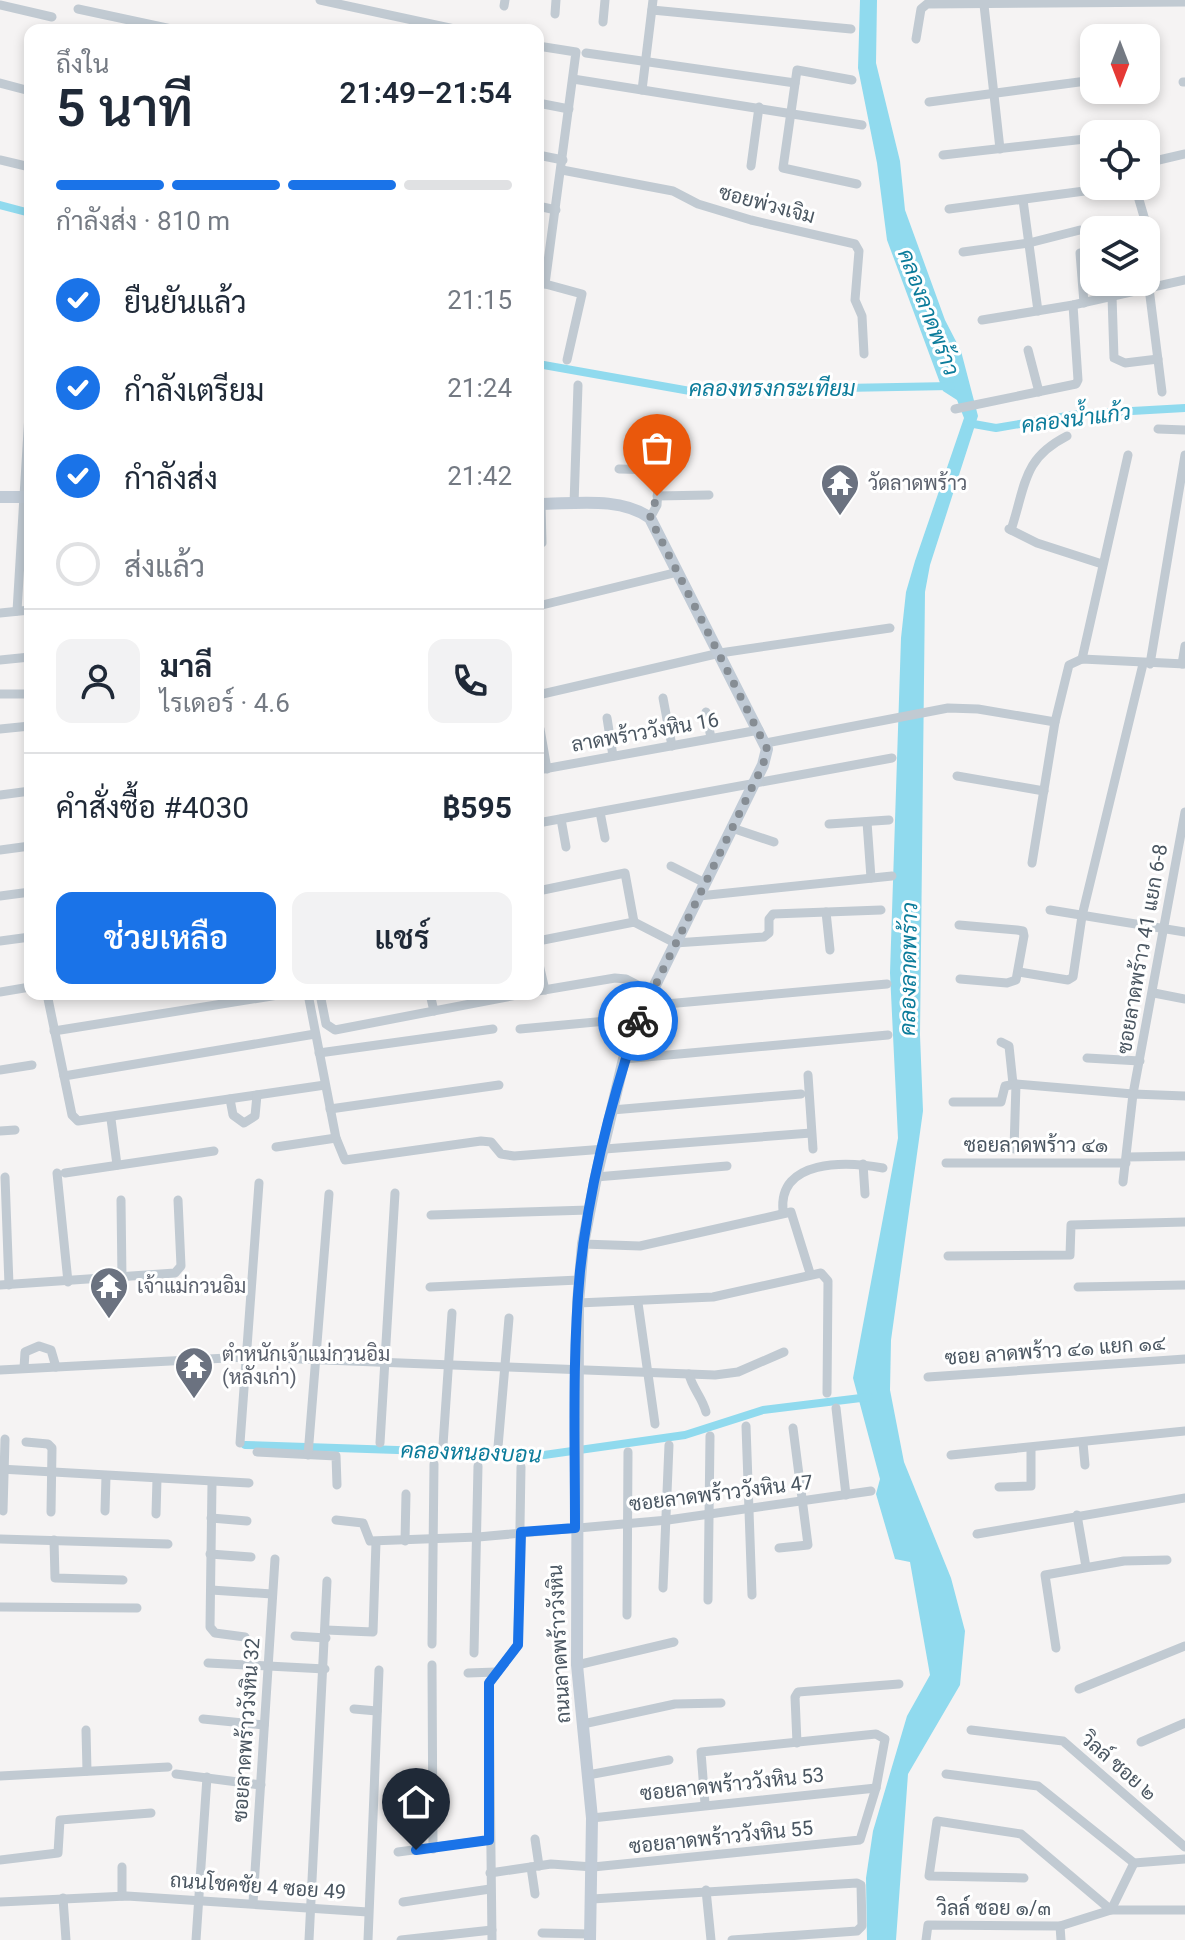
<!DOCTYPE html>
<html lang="th">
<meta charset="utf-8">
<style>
:root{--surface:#fff;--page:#f2f2f3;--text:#1f2937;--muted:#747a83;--line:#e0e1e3;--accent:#1a73e8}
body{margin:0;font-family:Roboto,Sarabun,sans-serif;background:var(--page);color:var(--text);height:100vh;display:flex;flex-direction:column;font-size:30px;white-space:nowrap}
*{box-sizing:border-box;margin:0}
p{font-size:26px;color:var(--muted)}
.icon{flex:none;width:44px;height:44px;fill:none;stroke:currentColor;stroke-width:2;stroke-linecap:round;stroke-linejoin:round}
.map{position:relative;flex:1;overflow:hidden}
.panel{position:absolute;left:24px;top:24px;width:520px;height:976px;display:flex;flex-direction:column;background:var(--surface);border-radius:16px;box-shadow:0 4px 12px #0003}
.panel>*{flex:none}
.needle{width:52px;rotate:180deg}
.controls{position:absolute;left:1080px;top:24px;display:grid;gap:16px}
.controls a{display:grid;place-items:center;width:80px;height:80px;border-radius:16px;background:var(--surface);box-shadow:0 4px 12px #0003;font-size:40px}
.pin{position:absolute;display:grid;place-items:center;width:68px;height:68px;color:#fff;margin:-82px -34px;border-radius:50% 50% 50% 0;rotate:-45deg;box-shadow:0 0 8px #0007}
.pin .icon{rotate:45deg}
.courier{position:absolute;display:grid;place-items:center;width:80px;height:80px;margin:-40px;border:6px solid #1a73e8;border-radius:50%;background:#fff;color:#222;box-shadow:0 2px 10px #0007}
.summary em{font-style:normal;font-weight:600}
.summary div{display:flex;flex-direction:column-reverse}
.summary{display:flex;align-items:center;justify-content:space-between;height:136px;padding:0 32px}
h1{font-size:52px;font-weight:600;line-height:60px}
.bar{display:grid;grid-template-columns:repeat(4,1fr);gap:12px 8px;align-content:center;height:96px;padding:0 32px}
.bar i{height:10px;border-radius:6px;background:var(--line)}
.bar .active{background:var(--accent)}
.bar p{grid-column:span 4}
.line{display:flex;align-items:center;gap:20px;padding:0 32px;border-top:2px solid var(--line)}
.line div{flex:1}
.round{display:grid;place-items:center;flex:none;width:84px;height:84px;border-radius:16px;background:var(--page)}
ol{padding:0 32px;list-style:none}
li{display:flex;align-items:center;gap:24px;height:88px}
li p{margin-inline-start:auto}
li .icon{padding:8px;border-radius:50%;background:var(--accent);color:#fff;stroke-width:4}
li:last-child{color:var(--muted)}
li i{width:44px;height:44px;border:4px solid var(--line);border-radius:50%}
.cta{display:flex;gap:16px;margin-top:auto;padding:16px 32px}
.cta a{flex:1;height:92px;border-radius:16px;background:var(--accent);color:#fff;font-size:32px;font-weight:600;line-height:92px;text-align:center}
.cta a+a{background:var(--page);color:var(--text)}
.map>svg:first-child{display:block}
.water{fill:#90daee}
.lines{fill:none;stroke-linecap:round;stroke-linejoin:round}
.canal{stroke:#90daee;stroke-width:8}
.minor{stroke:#c1cad2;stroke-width:9}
.secondary{stroke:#c1cbd6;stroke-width:12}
.done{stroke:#868d94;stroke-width:8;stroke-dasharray:0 14.4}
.route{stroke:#1a73e8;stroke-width:10}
.labels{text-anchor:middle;stroke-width:6;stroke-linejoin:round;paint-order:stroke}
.street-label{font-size:20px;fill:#4a5661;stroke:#fff}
.worship-label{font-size:20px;fill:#5b616d;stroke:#fff;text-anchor:start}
.water-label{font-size:22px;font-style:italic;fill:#0c7c9b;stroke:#fff}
</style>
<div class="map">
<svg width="1185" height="1940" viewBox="0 0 1185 1940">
<rect width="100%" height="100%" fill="#f5f3f3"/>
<polygon class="water" points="860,0 877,0 876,63 900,161 905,210 945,320 961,351 978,416 930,565 925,592 920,1035 923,1111 891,1340 890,1390 904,1462 951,1578 965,1631 960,1685 908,1774 896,1940 867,1940 866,1878 873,1831 907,1716 930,1675 910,1562 895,1559 876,1494 880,1479 853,1378 898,1138 890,973 901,638 906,592 915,561 964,418 957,400 943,391 887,240 877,163 858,68"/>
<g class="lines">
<g class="canal">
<polyline points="0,205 30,213"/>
<polyline points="538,364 690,391 951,386"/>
<polyline points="968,423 996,428 1079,414 1185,408"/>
<polyline points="245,1445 544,1455 685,1435 763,1410 869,1397"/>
</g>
<g class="minor">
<polyline points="320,0 459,30"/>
<polyline points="0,5 52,17"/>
<polyline points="984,5 1000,149"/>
<polyline points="504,6 505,0"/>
<polyline points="78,9 176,30"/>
<polyline points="652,10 851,29"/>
<polyline points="555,14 556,0"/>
<polyline points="603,22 605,0"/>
<polyline points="916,39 921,9 927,4 1185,2"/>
<polyline points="538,46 576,52 545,284"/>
<polyline points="586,53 795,83"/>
<polyline points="573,79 862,125"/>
<polyline points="852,80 797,70 783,168 857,184"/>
<polyline points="1183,82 1185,82"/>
<polyline points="0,83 30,91"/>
<polyline points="642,90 653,0"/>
<polyline points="929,102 1094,80"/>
<polyline points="538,103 569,109"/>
<polyline points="538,155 563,160"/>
<polyline points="943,155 1094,138"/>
<polyline points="0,160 30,167"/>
<polyline points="1146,163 1185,154"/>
<polyline points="751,166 759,107"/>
<polyline points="562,170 673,191 698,204 751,220 855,244 859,251 855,300 862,316 864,354"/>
<polyline points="1135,186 1147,227"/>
<polyline points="1023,200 1038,311"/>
<polyline points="538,206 556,210"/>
<polyline points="949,209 1092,190"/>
<polyline points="963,252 1029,243 1080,230"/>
<polyline points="1080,253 1084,303"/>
<polyline points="538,282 582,294 567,360"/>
<polyline points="1149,288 1162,392"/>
<polyline points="1112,296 1114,358 1125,363 1158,359"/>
<polyline points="982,320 1073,305 1185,280"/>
<polyline points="1028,350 1039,392"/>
<polyline points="955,409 1076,384 1078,380 1073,305"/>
<polyline points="1158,429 1185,430"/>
<polyline points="619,469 659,470"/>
<polyline points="657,496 709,495"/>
<polyline points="541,504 542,543"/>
<polyline points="574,504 578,385"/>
<polyline points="650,518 657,505 662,420"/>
<polyline points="1009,529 1037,543 1102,564"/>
<path d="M1011 530C1026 485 1022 459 1067 436"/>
<polyline points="538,606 678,572"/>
<polyline points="17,611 30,398"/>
<polyline points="0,613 30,610"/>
<polyline points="1082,659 1128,455"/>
<polyline points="0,660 30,657"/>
<polyline points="1150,664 1185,455"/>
<polyline points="1182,664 1185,646"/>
<polyline points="0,694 30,694"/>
<polyline points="538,695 720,653 890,628"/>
<polyline points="663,698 672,746"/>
<polyline points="706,712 711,738"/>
<polyline points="607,718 613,756"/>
<polyline points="0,729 30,726"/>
<polyline points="540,729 547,769"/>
<polyline points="766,743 948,708 978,709 1055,722"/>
<polyline points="538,770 759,730"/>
<polyline points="957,776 1044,791"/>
<polyline points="0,795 30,791"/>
<polyline points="600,812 605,838"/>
<polyline points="561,819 566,847"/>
<polyline points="867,822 871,878"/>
<polyline points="538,823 892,758"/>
<polyline points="829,824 889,820"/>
<polyline points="732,828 774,842"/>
<polyline points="0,850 30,846"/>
<polyline points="1032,863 1055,722 1069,665 1082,659 1185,664"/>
<polyline points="671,866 705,883"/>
<polyline points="538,891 625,873 634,922"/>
<polyline points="0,896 30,892"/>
<polyline points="699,896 892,876"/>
<polyline points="1050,910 1185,932"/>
<polyline points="826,912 830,950"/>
<polyline points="959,925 1017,930 1023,931 1024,936 1016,980 1007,983 960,979"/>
<polyline points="0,941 30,937"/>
<polyline points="538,941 634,922 675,943 764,937 769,933 769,919 773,914 881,910"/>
<polyline points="538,960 545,990"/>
<polyline points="1019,972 1068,980 1073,977 1082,916 1143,664"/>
<polyline points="538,991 615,978 626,979 651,992"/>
<polyline points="0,992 30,987"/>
<polyline points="1154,993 1185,999"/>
<polyline points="47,994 72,1115 78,1121 325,1085"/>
<polyline points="308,994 336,1138 345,1160 481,1141 491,1142 501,1154 514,1156 811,1133"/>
<polyline points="320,994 326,1024 335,1030 522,994"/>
<polyline points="430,994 434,1011"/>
<polyline points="644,1006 887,984"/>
<polyline points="520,1029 639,1018"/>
<polyline points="54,1031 284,994"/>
<polyline points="1001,1042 1009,1046 1013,1084"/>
<polyline points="319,1053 493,1029"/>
<polyline points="1087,1058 1140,1061"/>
<polyline points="624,1059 888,1035"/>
<polyline points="0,1070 32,1065"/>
<polyline points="808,1075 813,1149"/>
<polyline points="64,1076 315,1034"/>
<polyline points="230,1099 233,1115 244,1123 255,1116 257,1095"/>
<polyline points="953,1102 1001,1102 1005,1086 1016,1084"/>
<polyline points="330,1109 499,1085"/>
<polyline points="612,1110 801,1094"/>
<polyline points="111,1119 117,1165"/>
<polyline points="0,1131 15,1130"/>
<polyline points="276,1147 336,1138"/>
<polyline points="1014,1149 1016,1084 1133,1094 1185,812"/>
<polyline points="1127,1157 1185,1156"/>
<polyline points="946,1163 1126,1163"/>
<polyline points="863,1164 865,1194"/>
<polyline points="57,1173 68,1282"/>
<polyline points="65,1173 214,1151"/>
<polyline points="5,1177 9,1285"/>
<polyline points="596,1177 727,1166"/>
<polyline points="1123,1182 1133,1094 1185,1096"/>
<polyline points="121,1200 122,1279"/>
<path d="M783 1211C778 1159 846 1161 883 1168"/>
<polyline points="431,1215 589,1210"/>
<polyline points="583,1244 640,1246 791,1212 810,1273"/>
<polyline points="948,1256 1070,1255 1071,1225 1185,1222"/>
<polyline points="0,1285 175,1273 181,1266 178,1200"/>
<polyline points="430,1287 579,1280"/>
<polyline points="1078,1287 1185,1285"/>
<polyline points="578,1303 713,1297 821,1273 828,1281 827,1393"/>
<polyline points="638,1303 655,1424"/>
<polyline points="24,1368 25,1352 39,1346 51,1350 56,1367"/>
<polyline points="0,1370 246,1357 715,1375 738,1372 784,1352"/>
<path d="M689 1374C692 1388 702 1397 706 1412"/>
<polyline points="928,1377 1185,1359"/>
<polyline points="836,1408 846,1495"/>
<polyline points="746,1426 752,1595"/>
<polyline points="26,1442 48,1444 52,1448 51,1512"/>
<polyline points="240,1443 259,1183"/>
<polyline points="380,1443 395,1193"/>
<polyline points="1083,1443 1085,1465"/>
<polyline points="443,1445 452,1313"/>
<polyline points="498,1447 509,1318"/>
<polyline points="257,1452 336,1456 337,1485"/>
<polyline points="308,1455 329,1194"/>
<polyline points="951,1455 1185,1431"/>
<polyline points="0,1469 249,1483"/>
<polyline points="212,1483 210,1627 215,1633 245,1637"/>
<polyline points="999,1487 1031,1486 1031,1448"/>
<polyline points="3,1511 5,1439"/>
<polyline points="105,1511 106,1476"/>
<polyline points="156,1514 157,1479"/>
<polyline points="1077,1515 1086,1567"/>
<polyline points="211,1518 247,1521"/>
<polyline points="336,1520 363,1523 370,1541 478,1537 668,1520 871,1491"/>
<polyline points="977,1534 1185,1498"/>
<polyline points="0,1539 168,1544"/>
<polyline points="54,1540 55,1578 123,1580"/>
<polyline points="405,1541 406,1494"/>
<polyline points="779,1548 808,1545 793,1428"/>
<polyline points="210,1554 251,1557"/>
<polyline points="663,1588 669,1445"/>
<polyline points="211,1590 272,1594"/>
<polyline points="708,1600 710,1436"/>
<polyline points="0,1607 137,1608"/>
<polyline points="627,1615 628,1452"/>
<polyline points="326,1630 373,1632 376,1542"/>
<polyline points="295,1636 326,1638"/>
<polyline points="432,1644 434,1464"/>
<polyline points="1056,1648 1045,1575 1124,1561 1167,1560"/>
<polyline points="474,1653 478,1466"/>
<polyline points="208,1663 325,1669"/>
<polyline points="432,1665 433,1849"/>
<polyline points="577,1665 674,1642"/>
<polyline points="468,1673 496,1672"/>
<polyline points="1079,1689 1185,1646"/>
<polyline points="354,1709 377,1711"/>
<polyline points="203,1719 264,1725"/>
<polyline points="583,1724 675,1704 721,1703"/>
<polyline points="86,1730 87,1771"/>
<polyline points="971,1730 1063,1741 1185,1847"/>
<polyline points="1141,1742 1185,1723"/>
<polyline points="797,1743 795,1697 798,1692 899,1684"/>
<polyline points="176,1774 261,1785"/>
<polyline points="946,1774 1038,1786 1134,1863 1185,1859"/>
<polyline points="588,1775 669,1760"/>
<polyline points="0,1776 168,1767"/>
<polyline points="592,1818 876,1788"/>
<polyline points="535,1839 539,1866"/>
<polyline points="398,1852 489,1840"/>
<polyline points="0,1860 58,1853 60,1820 151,1813"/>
<polyline points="122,1867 122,1896"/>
<polyline points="531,1867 535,1894"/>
<polyline points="490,1873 551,1864 593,1867 860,1840 876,1788 885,1739 876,1734 701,1752 705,1804"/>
<polyline points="1024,1878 929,1876 937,1821 1021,1834 1111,1910 1134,1863"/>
<polyline points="706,1890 711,1940"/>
<polyline points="63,1898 66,1940"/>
<polyline points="592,1899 857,1883 861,1885 862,1926 857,1931 732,1940"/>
<polyline points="0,1902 127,1896 368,1912"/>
<polyline points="403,1902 490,1889"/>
<polyline points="253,1903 275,1559"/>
<polyline points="1060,1926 1061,1940"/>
<polyline points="542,1933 590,1934"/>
<polyline points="196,1940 207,1777"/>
<polyline points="309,1940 327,1581"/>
<polyline points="368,1940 379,1670"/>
<polyline points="401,1940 492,1930"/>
<polyline points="492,1940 489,1683 518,1645 521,1467"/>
<polyline points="926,1940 928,1925 1060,1926 1111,1910 1185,1910"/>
</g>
<g class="secondary">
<polyline points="0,497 30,497"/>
<path d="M538 504C574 504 620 496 650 518L767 749 763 765 639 1018 624 1059 596 1177 583 1244 578 1303 577 1665 592 1818 590 1940"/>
</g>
</g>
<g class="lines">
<polyline class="done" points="638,1021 763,765 767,749 650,518 657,496"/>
<path class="route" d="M416 1850 489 1840V1683L518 1645 521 1532 575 1528C575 1442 572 1356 580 1271 589 1187 611 1101 638 1021"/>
</g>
<defs>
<g id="temple-pin" transform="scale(2)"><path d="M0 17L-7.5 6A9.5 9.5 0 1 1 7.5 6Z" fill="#6b7280" stroke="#fff"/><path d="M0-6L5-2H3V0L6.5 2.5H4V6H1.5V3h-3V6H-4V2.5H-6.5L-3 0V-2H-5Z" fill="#fff"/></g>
</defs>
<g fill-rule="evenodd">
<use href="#temple-pin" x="840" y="483"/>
<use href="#temple-pin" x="109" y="1286"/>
<use href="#temple-pin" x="194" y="1366"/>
</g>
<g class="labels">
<g class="street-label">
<text transform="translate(767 204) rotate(15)" y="7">ซอยพ่วงเจิม</text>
<text transform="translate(645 732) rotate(-10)" y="7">ลาดพร้าววังหิน 16</text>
<text transform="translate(1142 949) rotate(-80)" y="7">ซอยลาดพร้าว 41 แยก 6-8</text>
<text x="1036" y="1152">ซอยลาดพร้าว ๔๑</text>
<text transform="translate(1055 1350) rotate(-4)" y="7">ซอย ลาดพร้าว ๔๑ แยก ๑๔</text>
<text transform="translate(721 1493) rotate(-7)" y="7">ซอยลาดพร้าววังหิน 47</text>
<text transform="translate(559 1644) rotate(-93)" y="7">ถนนลาดพร้าววังหิน</text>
<text transform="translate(246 1730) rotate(-86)" y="7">ซอยลาดพร้าววังหิน 32</text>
<text transform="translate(1119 1766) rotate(41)" y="7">วิลล์ ซอย ๒</text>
<text transform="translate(732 1784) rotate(-6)" y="7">ซอยลาดพร้าววังหิน 53</text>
<text transform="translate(721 1837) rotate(-6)" y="7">ซอยลาดพร้าววังหิน 55</text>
<text transform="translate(258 1886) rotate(4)" y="7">ถนนโชคชัย 4 ซอย 49</text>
<text x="994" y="1915">วิลล์ ซอย ๑/๓</text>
</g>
<g class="worship-label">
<text x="868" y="490">วัดลาดพร้าว</text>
<text x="137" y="1293">เจ้าแม่กวนอิม</text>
<text x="222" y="1361">ตำหนักเจ้าแม่กวนอิม<tspan x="222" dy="23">(หลังเก่า)</tspan></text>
</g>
<g class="water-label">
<text transform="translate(929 312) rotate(69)" y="8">คลองลาดพร้าว</text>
<text x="772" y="396">คลองทรงกระเทียม</text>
<text transform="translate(1076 418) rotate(-7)" y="8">คลองน้ำแก้ว</text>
<text transform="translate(908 969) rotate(-89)" y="8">คลองลาดพร้าว</text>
<text transform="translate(471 1452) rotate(2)" y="8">คลองหนองบอน</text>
</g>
</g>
</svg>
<div class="controls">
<a><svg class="needle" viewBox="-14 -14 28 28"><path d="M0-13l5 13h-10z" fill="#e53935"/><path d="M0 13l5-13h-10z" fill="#747a83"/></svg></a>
<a><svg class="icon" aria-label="locate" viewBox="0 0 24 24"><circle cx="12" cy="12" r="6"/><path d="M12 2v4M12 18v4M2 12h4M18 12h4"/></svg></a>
<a><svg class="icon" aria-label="layers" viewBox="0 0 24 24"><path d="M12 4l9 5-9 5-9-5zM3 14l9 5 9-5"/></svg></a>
</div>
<div class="pin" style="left:657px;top:496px;background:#ea580c"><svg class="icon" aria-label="bag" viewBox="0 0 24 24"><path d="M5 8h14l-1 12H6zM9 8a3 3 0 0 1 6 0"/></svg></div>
<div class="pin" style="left:416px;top:1850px;background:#1f2937"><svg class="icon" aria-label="home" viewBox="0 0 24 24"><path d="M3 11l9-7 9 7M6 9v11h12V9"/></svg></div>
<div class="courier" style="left:638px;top:1021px"><svg class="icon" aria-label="bike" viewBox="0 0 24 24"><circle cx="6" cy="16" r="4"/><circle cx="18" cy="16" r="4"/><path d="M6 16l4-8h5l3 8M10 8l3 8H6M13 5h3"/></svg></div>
<section class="panel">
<div class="summary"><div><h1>5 นาที</h1><p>ถึงใน</p></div><em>21:49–21:54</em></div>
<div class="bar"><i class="active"></i><i class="active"></i><i class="active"></i><i></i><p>กำลังส่ง · 810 m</p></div>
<ol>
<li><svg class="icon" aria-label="check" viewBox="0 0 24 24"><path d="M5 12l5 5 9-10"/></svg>ยืนยันแล้ว<p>21:15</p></li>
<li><svg class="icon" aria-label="check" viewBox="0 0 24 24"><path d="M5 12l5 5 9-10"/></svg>กำลังเตรียม<p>21:24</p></li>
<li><svg class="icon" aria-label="check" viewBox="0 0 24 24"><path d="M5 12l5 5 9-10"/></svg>กำลังส่ง<p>21:42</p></li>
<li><i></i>ส่งแล้ว</li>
</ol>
<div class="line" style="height:144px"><a class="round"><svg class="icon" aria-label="person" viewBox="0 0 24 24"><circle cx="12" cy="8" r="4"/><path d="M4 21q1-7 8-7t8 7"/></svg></a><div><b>มาลี</b><p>ไรเดอร์ · 4.6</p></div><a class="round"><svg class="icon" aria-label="phone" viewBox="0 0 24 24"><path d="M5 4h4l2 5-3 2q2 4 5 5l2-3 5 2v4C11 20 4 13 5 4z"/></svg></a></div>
<div class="line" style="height:104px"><div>คำสั่งซื้อ #4030</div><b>฿595</b></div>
<div class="cta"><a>ช่วยเหลือ</a><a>แชร์</a></div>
</section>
</div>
